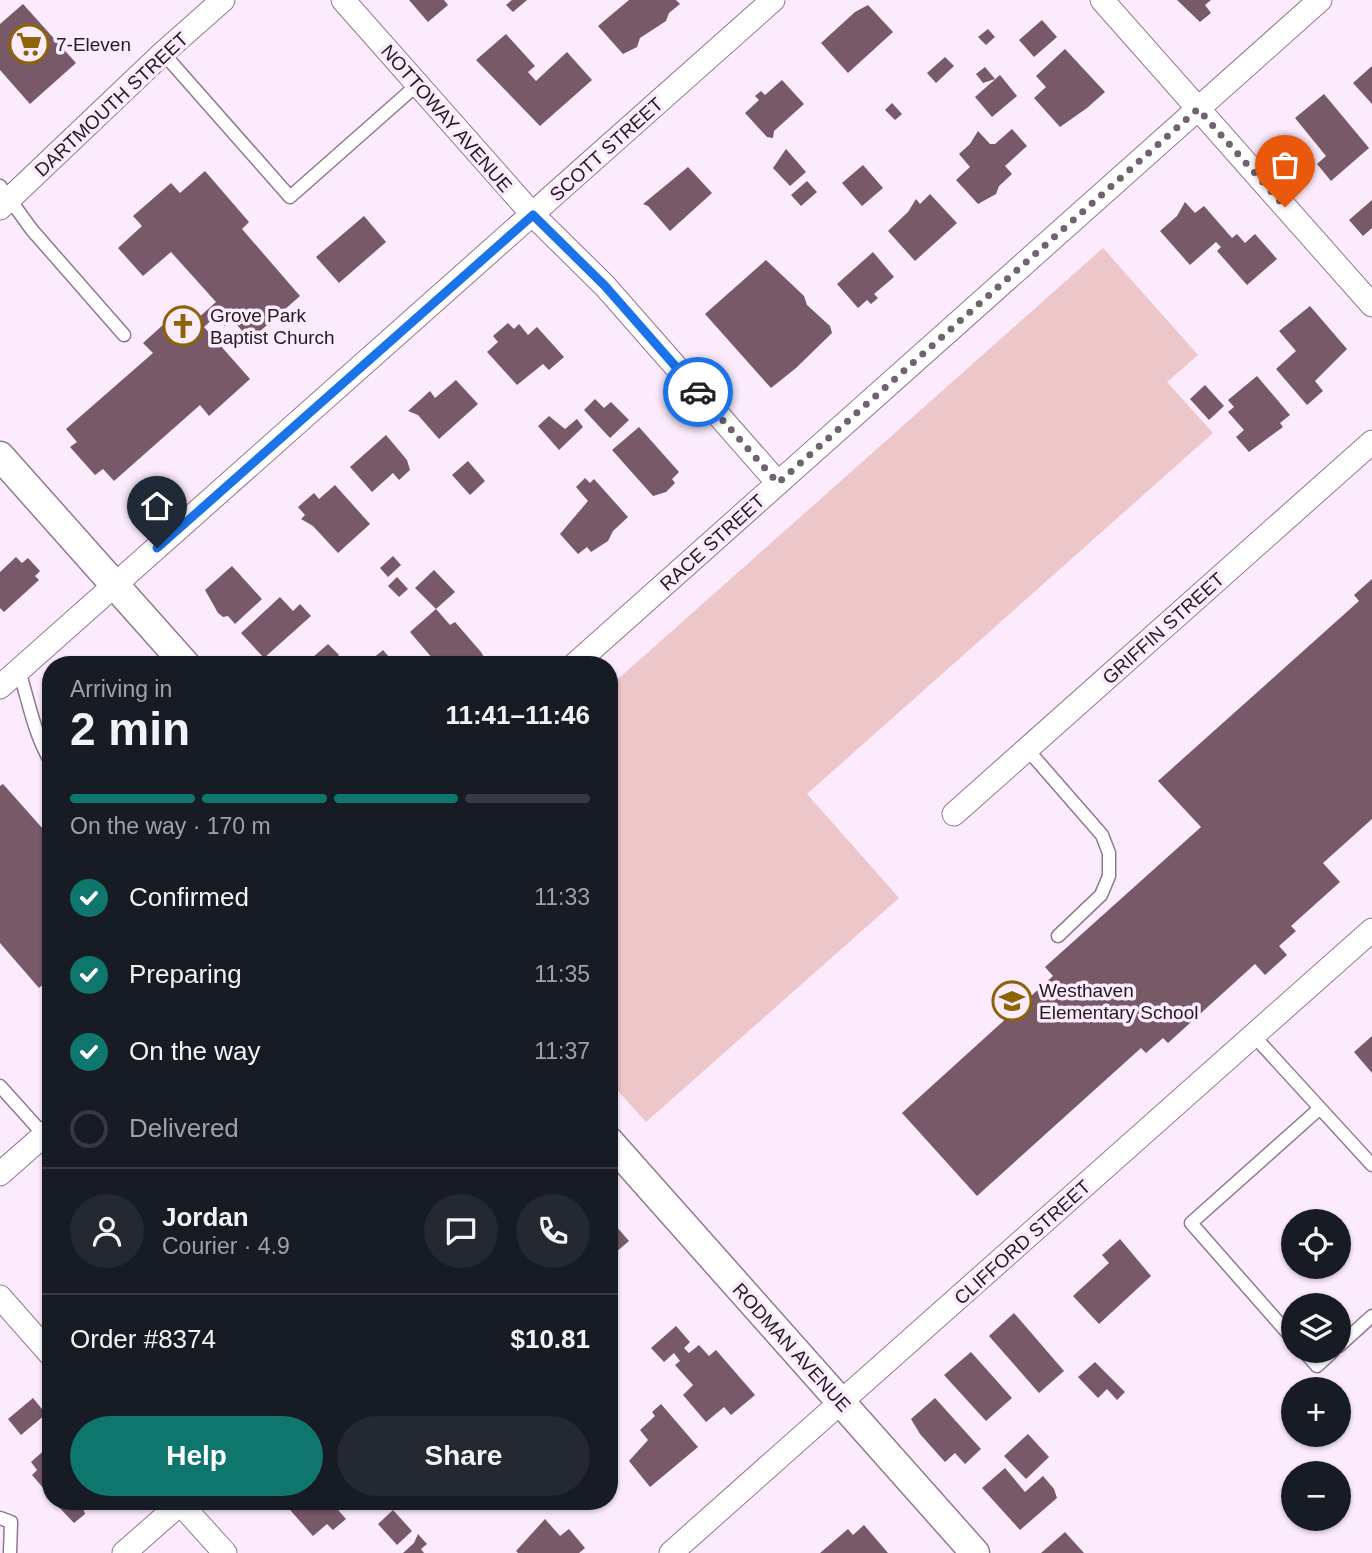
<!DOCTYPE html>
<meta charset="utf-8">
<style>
:root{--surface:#171b24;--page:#242831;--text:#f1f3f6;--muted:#9ea1a6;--line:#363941;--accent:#0f766e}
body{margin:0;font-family:Arial,sans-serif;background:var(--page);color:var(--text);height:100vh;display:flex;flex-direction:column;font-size:26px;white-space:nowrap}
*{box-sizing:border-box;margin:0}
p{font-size:23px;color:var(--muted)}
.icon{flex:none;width:38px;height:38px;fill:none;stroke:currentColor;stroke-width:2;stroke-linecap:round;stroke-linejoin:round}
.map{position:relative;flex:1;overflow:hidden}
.drawer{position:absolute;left:42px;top:656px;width:576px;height:854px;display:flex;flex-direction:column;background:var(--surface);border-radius:28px;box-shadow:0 2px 5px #0004}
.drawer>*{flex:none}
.fabs{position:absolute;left:1281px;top:1209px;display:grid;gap:14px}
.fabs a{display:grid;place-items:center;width:70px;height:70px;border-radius:50%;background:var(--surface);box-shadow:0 2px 5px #0004;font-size:35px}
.pin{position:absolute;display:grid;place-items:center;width:60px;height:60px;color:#fff;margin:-72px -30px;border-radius:50% 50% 50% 0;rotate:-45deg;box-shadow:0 0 7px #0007}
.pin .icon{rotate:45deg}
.courier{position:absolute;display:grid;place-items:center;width:70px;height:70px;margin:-35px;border:5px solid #1a73e8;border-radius:50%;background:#fff;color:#222;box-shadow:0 2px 9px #0007}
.headline em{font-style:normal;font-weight:700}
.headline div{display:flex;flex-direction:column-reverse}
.headline{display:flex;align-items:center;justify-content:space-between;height:119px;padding:0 28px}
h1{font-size:46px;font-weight:700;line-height:52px}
.bar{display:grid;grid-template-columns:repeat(4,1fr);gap:10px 7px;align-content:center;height:84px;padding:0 28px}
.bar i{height:9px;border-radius:5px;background:var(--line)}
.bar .current{background:var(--accent)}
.bar p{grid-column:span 4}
.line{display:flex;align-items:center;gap:18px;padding:0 28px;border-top:2px solid var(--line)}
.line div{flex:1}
.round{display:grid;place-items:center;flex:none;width:74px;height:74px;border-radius:37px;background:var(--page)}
ol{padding:0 28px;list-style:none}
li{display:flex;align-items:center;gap:21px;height:77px}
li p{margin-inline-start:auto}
li .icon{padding:7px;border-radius:50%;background:var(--accent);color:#fff;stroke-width:4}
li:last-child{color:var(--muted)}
li i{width:38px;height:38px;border:4px solid var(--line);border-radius:50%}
.button{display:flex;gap:14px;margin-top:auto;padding:14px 28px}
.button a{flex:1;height:80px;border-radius:42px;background:var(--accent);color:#fff;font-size:28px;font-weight:700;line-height:80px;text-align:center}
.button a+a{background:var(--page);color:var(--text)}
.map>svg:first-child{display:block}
.green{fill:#edc6ca}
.building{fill:#785968}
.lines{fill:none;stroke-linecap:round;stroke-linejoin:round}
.service-casing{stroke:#917892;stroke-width:15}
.minor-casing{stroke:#917892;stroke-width:25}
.tertiary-casing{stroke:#917892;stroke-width:31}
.service{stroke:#fff;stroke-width:12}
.minor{stroke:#fff;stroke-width:23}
.tertiary{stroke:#fff;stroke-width:28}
.done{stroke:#6f6370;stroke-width:7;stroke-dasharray:0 12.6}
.route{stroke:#1a73e8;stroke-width:9}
.labels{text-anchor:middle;stroke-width:7;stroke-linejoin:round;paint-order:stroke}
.poi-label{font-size:19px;fill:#241a24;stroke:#fbebfc;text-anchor:start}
.street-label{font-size:19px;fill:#241a24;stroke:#fbebfc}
</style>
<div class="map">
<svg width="1372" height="1553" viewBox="0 0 1372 1553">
<rect width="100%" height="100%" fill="#fbebfc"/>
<polygon class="green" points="1103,248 1198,355 1167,382 1213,433 807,794 899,898 646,1122 609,1081 609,687"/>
<g class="building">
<polygon points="409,0 444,0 448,5 428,22"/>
<polygon points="512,0 527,0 513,12 506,5"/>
<polygon points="629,0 676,0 680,4 669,13 666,21 640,38 637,47 623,54 598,26"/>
<polygon points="1177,0 1211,0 1205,5 1211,13 1200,22"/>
<polygon points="23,4 76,63 30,104 0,70 0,24"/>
<polygon points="868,5 893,32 848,73 821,43 855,12"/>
<polygon points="1042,20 1057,37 1034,57 1019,40"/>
<polygon points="988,29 995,37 986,45 978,37"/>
<polygon points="506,34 535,66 528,72 536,81 567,52 592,80 540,126 476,60"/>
<polygon points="1065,49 1105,92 1087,108 1060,127 1034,98 1046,87 1036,76"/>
<polygon points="945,57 954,66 936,83 927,73"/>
<polygon points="1372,66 1372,104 1353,83"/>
<polygon points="985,67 995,79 983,83 976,74"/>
<polygon points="1000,75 1017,96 992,117 975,97"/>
<polygon points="782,80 804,104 774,131 773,138 767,137 745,113 759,100 755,96 761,91 765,95"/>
<polygon points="1324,94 1369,148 1331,181 1317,164 1326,156 1295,118"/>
<polygon points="892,103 902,114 895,120 885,110"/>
<polygon points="1012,129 1027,146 1005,166 1012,174 999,186 996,194 978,204 956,180 970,167 959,154 970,144 978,131 990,144 995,144"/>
<polygon points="786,149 806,172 790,186 773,168"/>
<polygon points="863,165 883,188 862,206 842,183"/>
<polygon points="688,167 712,193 670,231 648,206 643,204"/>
<polygon points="205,171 249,222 242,229 300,296 250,340 232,319 225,326 216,316 204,327 250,379 209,416 200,405 114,481 103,469 95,475 70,447 77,442 66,429 153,353 143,343 185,305 197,319 216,302 171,252 143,276 118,248 142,226 133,216 171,183 180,193"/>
<polygon points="807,181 817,192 801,206 791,195"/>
<polygon points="930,194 957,223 915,261 888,231 908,212 916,199 920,204"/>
<polygon points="1372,200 1372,228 1363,236 1349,220"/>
<polygon points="1185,202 1195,213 1204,206 1232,238 1237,234 1245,243 1255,234 1277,259 1247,285 1217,251 1221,247 1216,242 1190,265 1160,231 1177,216"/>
<polygon points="364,216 386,242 339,283 316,257"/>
<polygon points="873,252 894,277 874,294 878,298 871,304 867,300 858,308 837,284"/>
<polygon points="766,260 804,296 807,305 830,326 832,333 796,368 771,388 705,314"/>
<polygon points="1310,306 1347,349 1315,381 1323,391 1307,405 1276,369 1296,351 1279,331"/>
<polygon points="508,323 514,329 519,324 528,335 537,327 564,357 549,370 543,364 517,385 487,352 498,342 493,336"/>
<polygon points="1257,376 1290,415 1280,423 1283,427 1249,452 1236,437 1244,430 1228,412 1234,407 1228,400"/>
<polygon points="456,380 478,404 439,439 418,415 408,411 430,391 435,398"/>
<polygon points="1205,385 1224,406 1209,420 1190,399"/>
<polygon points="595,399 604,408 611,402 629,420 610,438 584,410"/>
<polygon points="549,416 565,429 577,419 583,427 559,450 538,426"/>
<polygon points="639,427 679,472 672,479 675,483 666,492 653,496 612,450"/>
<polygon points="386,435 407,460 410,470 399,480 393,473 372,492 350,467"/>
<polygon points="468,461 485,481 470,495 452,475"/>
<polygon points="585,478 590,483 594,479 628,517 613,531 608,541 591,552 587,547 578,554 560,534 588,501 576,487"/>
<polygon points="335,485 370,524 338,553 313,526 301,519 305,515 298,507 314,493 319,499"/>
<polygon points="393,556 401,565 388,577 380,568"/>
<polygon points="16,557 22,563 28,558 40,571 35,576 39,580 4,612 0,608 0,572"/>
<polygon points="232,566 262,599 235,624 228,616 223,617 218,613 205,590"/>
<polygon points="434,570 455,592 436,609 415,588"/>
<polygon points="397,577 408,589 399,597 388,586"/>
<polygon points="1372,579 1372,819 1323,863 1340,882 1291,926 1296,931 1279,946 1287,955 1265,975 1255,964 1168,1043 1163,1038 1146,1053 1141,1048 977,1196 902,1113 1053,976 1045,967 1201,827 1158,781 1359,601 1354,595"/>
<polygon points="280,597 293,611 300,604 311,616 264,658 241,633"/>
<polygon points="436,609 450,625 455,622 481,652 488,664 438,665 410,632"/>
<polygon points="328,644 339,655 329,665 304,665"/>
<polygon points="383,650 396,665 365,665"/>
<polygon points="3,784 51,838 51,978 39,988 0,943 0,786"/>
<polygon points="1372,1036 1372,1073 1354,1052"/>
<polygon points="609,1218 629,1241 609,1258"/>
<polygon points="1120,1239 1151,1276 1099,1324 1073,1296 1109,1263 1102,1255"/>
<polygon points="1014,1313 1064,1371 1039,1393 989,1336"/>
<polygon points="676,1326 690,1342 684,1348 689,1353 699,1345 709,1356 716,1350 755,1395 731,1415 724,1407 706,1422 683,1395 693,1385 675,1365 680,1361 674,1353 664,1362 651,1348"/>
<polygon points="971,1352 1012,1398 986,1421 944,1375"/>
<polygon points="1095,1362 1125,1392 1117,1400 1107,1389 1098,1398 1078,1377"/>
<polygon points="33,1398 46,1414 21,1435 8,1419"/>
<polygon points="935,1398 981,1449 965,1464 955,1453 945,1462 920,1434 911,1419"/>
<polygon points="661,1404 698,1447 650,1487 629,1461 648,1440 640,1430 655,1416 652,1412"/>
<polygon points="1028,1434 1049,1457 1026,1479 1004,1456"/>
<polygon points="49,1446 51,1448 51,1497 32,1475 37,1470 31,1462"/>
<polygon points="1005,1468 1025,1492 1043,1476 1054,1489 1057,1498 1020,1530 982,1488"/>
<polygon points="54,1502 86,1502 82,1505 85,1514 74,1523"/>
<polygon points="283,1502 331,1502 346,1519 333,1530 327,1524 313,1536"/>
<polygon points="393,1510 412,1531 397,1545 378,1524"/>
<polygon points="545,1519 560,1536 569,1529 585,1548 579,1553 518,1553 516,1551"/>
<polygon points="864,1525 888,1553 820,1553 848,1529 853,1535"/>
<polygon points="1065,1532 1084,1553 1041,1553"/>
<polygon points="418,1534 427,1544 421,1549 424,1553 403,1553 414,1543"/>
</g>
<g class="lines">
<g class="service-casing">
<g id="service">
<polyline points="163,53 290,197 418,84"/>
<polyline points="0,186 32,230 124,335"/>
<path d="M19 671C29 702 34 734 51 762"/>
<polyline points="1027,749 1102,835 1109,853 1109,876 1101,895 1058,936"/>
<polyline points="1254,1036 1372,1165"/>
<polyline points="0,1086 44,1135"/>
<polyline points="1293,1339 1191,1223 1319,1109"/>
<polyline points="1339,1346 1372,1316"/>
<polyline points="1304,1351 1317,1366 1333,1351"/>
<polyline points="0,1518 11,1522 10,1553"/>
</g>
</g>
<g class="minor-casing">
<g id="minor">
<polyline points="343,0 533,215 605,286 778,483"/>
<polyline points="1102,0 1372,305"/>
<polyline points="0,208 163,53 223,0"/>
<polyline points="574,665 1320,0"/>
<polyline points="0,687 773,0"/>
<polyline points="954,814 1372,442"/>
<polyline points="0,1174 51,1129"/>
<polyline points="0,1297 51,1355"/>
<polyline points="179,1502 225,1553"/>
<polyline points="124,1553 182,1502"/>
<polyline points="671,1553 1372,930"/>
</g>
</g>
<g class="tertiary-casing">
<g id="tertiary">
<polyline points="0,456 186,665"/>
<polyline points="609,1141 975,1553"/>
</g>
</g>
<use href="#service" class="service"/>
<use href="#minor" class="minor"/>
<use href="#tertiary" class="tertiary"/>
</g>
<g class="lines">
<polyline class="done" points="698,392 778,483 1198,109 1285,207"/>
<polyline class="route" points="157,548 533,215 605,286 698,392"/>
</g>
<defs>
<g id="supermarket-ring" transform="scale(2.0125)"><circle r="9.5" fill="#fbebfc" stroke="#8d6307" stroke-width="1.5"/><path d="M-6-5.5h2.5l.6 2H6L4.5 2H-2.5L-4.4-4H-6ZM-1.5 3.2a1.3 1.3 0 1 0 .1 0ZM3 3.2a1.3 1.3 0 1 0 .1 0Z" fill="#8d6307"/></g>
<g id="church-ring" transform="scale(2.0125)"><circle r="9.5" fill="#fbebfc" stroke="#8d6307" stroke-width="1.5"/><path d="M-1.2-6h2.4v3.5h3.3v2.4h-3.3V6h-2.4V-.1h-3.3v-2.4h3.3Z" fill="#8d6307"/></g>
<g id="school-ring" transform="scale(2.0125)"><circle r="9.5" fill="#fbebfc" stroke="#8d6307" stroke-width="1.5"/><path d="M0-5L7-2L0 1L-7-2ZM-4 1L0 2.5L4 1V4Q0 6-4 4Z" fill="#8d6307"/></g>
</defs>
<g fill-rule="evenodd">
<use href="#supermarket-ring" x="29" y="44"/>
<use href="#church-ring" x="183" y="326"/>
<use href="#school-ring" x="1012" y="1001"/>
</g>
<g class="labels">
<g class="poi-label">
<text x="56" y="51">7-Eleven</text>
<text x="210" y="322">Grove Park<tspan x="210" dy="22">Baptist Church</tspan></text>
<text x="1039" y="997">Westhaven<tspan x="1039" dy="22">Elementary School</tspan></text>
</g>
<g class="street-label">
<text transform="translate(111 104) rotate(-43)" y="7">DARTMOUTH STREET</text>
<text transform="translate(447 118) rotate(49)" y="7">NOTTOWAY AVENUE</text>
<text transform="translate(606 149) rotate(-42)" y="7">SCOTT STREET</text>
<text transform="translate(712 542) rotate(-42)" y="7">RACE STREET</text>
<text transform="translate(1163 628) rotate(-42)" y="7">GRIFFIN STREET</text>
<text transform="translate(1022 1242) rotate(-42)" y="7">CLIFFORD STREET</text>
<text transform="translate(792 1347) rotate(48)" y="7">RODMAN AVENUE</text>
</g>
</g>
</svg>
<div class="fabs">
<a><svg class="icon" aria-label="locate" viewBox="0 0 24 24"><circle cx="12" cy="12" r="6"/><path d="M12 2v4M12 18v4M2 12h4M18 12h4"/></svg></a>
<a><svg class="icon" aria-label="layers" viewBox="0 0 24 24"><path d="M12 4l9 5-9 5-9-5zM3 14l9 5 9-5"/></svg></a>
<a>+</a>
<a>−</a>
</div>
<div class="pin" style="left:1285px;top:207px;background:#ea580c"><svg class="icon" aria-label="bag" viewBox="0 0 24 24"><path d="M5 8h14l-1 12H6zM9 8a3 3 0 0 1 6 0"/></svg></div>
<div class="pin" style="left:157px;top:548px;background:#1f2937"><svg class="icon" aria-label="home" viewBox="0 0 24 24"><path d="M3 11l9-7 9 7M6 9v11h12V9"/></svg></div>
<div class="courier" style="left:698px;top:392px"><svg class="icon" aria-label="car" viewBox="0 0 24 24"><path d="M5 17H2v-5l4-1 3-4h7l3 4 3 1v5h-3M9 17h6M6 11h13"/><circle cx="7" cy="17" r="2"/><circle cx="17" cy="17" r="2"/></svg></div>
<section class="drawer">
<div class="headline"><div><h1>2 min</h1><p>Arriving in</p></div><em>11:41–11:46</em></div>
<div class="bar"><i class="current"></i><i class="current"></i><i class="current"></i><i></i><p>On the way · 170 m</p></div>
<ol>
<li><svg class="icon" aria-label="check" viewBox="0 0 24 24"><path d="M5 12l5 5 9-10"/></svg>Confirmed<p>11:33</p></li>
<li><svg class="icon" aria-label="check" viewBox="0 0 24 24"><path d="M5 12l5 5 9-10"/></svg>Preparing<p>11:35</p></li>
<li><svg class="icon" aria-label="check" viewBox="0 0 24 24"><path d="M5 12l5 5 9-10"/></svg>On the way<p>11:37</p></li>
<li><i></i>Delivered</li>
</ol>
<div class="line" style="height:126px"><a class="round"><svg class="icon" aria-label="person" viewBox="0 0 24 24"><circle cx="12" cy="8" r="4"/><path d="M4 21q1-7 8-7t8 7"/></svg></a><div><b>Jordan</b><p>Courier · 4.9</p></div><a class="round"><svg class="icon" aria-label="chat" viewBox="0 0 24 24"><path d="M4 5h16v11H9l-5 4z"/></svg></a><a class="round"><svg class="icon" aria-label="phone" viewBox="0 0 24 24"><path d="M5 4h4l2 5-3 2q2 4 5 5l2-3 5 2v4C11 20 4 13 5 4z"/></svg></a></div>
<div class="line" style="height:91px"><div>Order #8374</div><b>$10.81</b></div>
<div class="button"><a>Help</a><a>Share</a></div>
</section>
</div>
